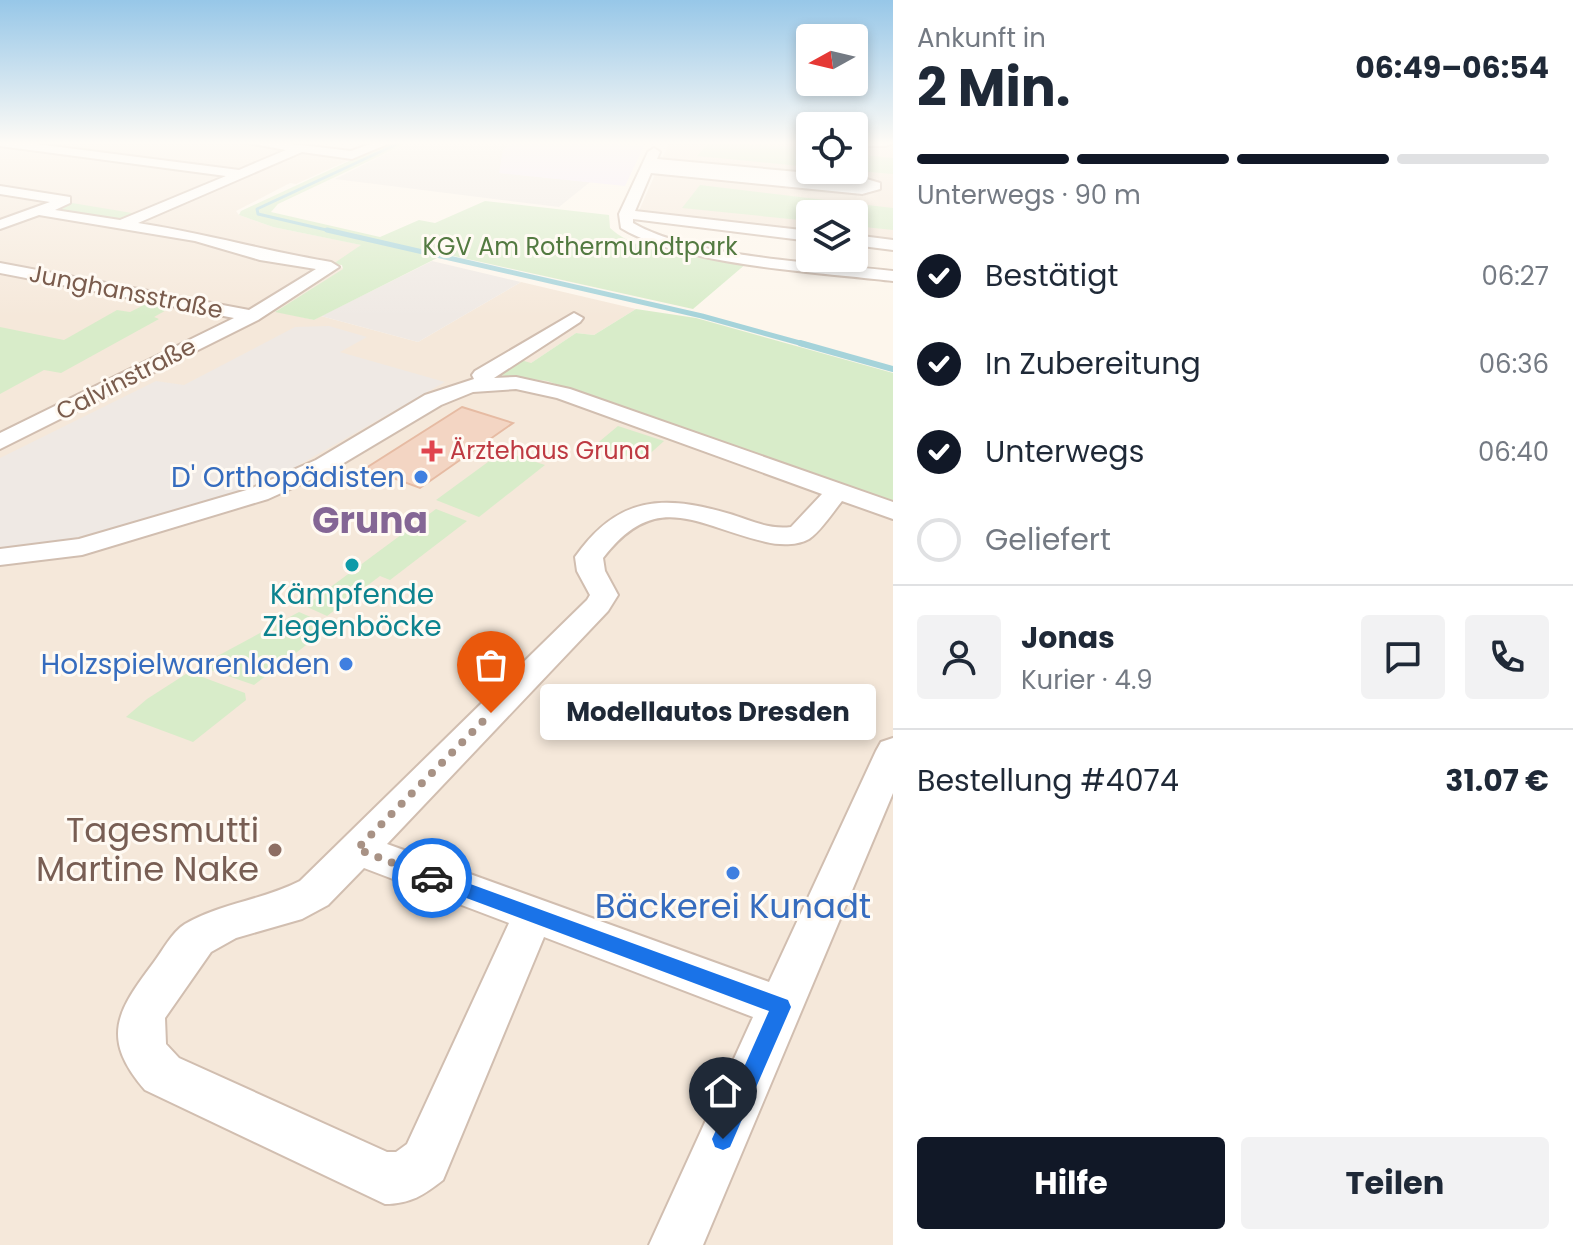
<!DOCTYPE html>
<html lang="de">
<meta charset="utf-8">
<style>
:root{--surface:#fff;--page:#f2f2f3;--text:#1f2937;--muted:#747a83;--line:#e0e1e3;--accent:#111827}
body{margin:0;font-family:Poppins,sans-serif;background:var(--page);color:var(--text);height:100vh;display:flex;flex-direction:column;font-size:30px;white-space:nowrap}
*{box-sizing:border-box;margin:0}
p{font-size:26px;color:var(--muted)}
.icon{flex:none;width:44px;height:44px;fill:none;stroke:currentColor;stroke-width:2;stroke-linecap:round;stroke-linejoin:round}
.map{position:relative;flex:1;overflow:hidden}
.drawer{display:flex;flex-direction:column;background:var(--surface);width:680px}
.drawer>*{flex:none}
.needle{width:52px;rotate:262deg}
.controls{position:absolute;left:796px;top:24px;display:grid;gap:16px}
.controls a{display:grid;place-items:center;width:72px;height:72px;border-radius:8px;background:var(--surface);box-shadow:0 4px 12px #0003;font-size:40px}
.pin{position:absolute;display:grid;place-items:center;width:68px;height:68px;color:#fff;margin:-82px -34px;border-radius:50% 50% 50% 0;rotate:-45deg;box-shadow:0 0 8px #0007}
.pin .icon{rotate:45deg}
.courier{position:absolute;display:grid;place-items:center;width:80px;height:80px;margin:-40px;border:6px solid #1a73e8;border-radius:50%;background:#fff;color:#222;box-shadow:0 2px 10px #0007}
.bubble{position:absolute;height:56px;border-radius:8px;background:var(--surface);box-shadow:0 4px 12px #0003;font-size:26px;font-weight:700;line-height:56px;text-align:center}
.summary em{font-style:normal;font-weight:700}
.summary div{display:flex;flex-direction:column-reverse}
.summary{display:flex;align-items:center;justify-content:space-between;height:136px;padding:0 24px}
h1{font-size:52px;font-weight:700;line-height:60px}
.bar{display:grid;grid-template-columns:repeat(4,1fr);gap:12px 8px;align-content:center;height:96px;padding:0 24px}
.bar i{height:10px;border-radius:6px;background:var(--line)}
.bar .current{background:var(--accent)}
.bar p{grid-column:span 4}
.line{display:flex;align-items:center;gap:20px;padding:0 24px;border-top:2px solid var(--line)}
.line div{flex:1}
.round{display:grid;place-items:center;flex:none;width:84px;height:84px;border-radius:8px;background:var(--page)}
ol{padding:0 24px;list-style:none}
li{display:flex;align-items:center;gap:24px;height:88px}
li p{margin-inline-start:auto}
li .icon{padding:8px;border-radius:50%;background:var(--accent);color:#fff;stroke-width:4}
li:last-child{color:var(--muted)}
li i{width:44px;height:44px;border:4px solid var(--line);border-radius:50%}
.cta{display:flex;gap:16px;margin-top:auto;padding:16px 24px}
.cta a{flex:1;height:92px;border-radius:8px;background:var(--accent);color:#fff;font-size:32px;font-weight:700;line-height:92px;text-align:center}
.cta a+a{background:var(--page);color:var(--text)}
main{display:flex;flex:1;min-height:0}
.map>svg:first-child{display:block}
.residential{fill:#f5e8da}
.industrial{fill:#efe9e4}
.education{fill:#f3e8fa}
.green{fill:#d8ecc9}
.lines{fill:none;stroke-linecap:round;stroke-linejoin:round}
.stream-far2{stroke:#a5d3da;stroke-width:3}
.stream-far1{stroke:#a5d3da;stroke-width:5}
.stream{stroke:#a5d3da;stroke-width:6}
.building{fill:#f3d5c3;stroke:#e6bba3;stroke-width:2}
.minor-casing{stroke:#d1beb0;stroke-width:4}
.minor{fill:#fff;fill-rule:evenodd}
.route{fill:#1a73e8}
.done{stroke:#a89285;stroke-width:8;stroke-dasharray:0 14.4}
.health-dot{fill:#e0444e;stroke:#fffaf3;stroke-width:3}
.shop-dot{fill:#3f7fe0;stroke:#fffaf3;stroke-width:3}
.culture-dot{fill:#0f9aa8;stroke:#fffaf3;stroke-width:3}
.education-dot{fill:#8d6e63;stroke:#fffaf3;stroke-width:3}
.labels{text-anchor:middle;stroke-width:6;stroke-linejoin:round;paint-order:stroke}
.far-park-label{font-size:24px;fill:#537a41;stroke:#fffaf3}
.far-street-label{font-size:24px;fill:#7a5c4d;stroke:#fffaf3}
.far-health-label{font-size:24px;fill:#be3a42;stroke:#fffaf3;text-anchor:start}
.shop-label{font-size:28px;fill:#366cbe;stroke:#fffaf3;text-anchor:end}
.culture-label{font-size:28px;fill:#0d838f;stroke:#fffaf3}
.near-education-label{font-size:34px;fill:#785e54;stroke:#fffaf3;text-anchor:end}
.near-shop-label{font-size:34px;fill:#366cbe;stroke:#fffaf3}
.district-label{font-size:36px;font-weight:bold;fill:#846695;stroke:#fffaf3}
</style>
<main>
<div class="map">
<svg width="893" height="1245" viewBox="0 0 893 1245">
<rect width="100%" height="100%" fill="#fdf6ec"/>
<g class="residential">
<polygon points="0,143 267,143 362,154 296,184 290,183 236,211 239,215 273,227 362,245 335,264 344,269 277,311 314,320 321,316 418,342 521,282 636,309 594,335 576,333 531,363 492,373 547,381 893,503 893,1245 0,1245"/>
<polygon points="669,143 810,143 810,170 854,170 854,143 893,143 893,241 854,237 854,214 810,214 810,232 638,213"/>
</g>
<g class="industrial">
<polygon points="407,143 512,143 503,150 500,173 590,182 559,207 335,179"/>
<polygon points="432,261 521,282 418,342 321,316"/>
<polygon points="329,326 367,337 340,352 445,382 283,474 212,501 105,531 48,544 0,548 0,458 156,381 184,385 295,327"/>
</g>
<polygon class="education" points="512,143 608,143 644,146 625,186 499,173 503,150"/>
<g class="green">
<path d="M388 143H407L278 204 271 212 380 237 419 220 435 223 485 201 609 215 610 228C643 258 705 257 747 263L693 309 445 254 314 320 275 312 343 269 342 265 333 264 361 245 273 227 239 215 241 211Z"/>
<polygon points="708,143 810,147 810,167 697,156"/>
<polygon points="854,154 893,158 893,174 846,170 854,170"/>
<polygon points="700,185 893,208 893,230 854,226 854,214 810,214 810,221 682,208"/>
<polygon points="66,203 72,203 138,214 114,222 50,209"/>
<polygon points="138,301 170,308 154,317 159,319 61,373 44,370 0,394 0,327 64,340 117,310 130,312 142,306 134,303"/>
<polygon points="636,309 696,318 893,373 893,503 547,381 490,374 514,358 531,363 576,333 594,335"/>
<polygon points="618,426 664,441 644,459 637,459 594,446"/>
<polygon points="503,451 545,465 479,517 436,500"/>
<polygon points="436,509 467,521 390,580 380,576 327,616 305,606"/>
<polygon points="299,612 320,621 312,628 322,633 254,685 199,666"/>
<polygon points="189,672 245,693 246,700 193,742 126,717 147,699"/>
</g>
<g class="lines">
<polyline class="stream-far2" points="335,232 258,214 257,209 399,143"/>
<polyline class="stream-far1" points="327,230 702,316 807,345"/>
<polyline class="stream" points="800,343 893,369"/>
</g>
<polygon class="building" points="462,407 513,423 420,488 366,468"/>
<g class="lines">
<g class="minor-casing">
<g id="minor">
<path d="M0 143H28L239 170 286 150 248 143H284L351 151 373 143H390L352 159 302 152 138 223C203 233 266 251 331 262L339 267 258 320 0 449V433L234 318 0 273V263L249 310 316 269 260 260 195 241 39 215 0 229V220L50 202 0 194V186L70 197V203L55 210 120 220 226 176 0 146Z"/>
<polygon points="854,143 892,143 886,146 856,146"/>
<path d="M654 148 660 152 657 159 863 178 880 183V189L862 194 651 173 635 211 810 231V241L633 219V223C693 258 822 263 893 271V281C817 272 684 266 621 228L619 214 648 152Z"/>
<polygon points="854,235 893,240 893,250 854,245"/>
<path d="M574 313 583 318 580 322 494 378 516 377 570 389 893 502V519L842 501C833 512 821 531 809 539 797 546 778 545 766 542 697 526 657 488 603 558L605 571 618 595 608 611 387 844 769 982 876 751 881 742 893 738V793L703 1245H649L753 1017 544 937 443 1180C424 1195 410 1204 385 1204L145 1090C100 1038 117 1011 154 962 163 950 172 932 185 924 221 903 263 900 300 881L587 600 590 595 577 571 575 557C618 496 663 494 730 514 750 520 769 530 791 527L822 494 557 398 516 389 473 392 441 405 332 470 268 499 82 555 0 565V549L79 539 250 489 316 460 425 395 474 379 472 375 475 371ZM364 868 509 923 407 1144 396 1152H387L179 1058 166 1044 165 1018 211 952 236 938 302 919 328 905Z"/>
</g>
</g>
<use href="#minor" class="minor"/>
</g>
<linearGradient id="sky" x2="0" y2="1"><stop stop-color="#97c7e8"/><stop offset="0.45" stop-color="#fefbf6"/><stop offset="1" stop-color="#fefbf6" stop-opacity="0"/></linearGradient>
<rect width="893" height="317" fill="url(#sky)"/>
<polygon class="route" points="432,870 788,1000 791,1007 730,1147 723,1150 715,1147 712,1139 769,1011 426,883 424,878"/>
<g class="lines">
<polyline class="done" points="432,878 357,849 491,713"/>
</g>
<path class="health-dot" d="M428 439h8v8h8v8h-8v8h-8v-8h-8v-8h8z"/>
<g class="shop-dot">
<circle cx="421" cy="477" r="8"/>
<circle cx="346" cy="664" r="8"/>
<circle cx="733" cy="873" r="8"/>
</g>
<circle class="culture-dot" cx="352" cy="565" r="8"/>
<circle class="education-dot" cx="275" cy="850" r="8"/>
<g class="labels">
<g class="far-park-label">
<text x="580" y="255">KGV Am Rothermundtpark</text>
</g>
<g class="far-street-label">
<text transform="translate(126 292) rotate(11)" y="8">Junghansstraße</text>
<text transform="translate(126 379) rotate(-27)" y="8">Calvinstraße</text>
</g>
<g class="far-health-label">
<text x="450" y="459">Ärztehaus Gruna</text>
</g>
<g class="shop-label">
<text x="405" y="487">D' Orthopädisten</text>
<text x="330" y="674">Holzspielwarenladen</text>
</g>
<g class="culture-label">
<text x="352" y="604">Kämpfende<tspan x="352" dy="32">Ziegenböcke</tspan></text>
</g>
<g class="near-education-label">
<text x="259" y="842">Tagesmutti<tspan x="259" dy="39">Martine Nake</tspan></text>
</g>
<g class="near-shop-label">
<text x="733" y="918">Bäckerei Kunadt</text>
</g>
<g class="district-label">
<text x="370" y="533">Gruna</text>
</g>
</g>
</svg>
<div class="controls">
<a><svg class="needle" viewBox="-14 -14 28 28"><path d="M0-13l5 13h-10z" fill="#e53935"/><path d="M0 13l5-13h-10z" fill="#747a83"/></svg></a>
<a><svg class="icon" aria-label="locate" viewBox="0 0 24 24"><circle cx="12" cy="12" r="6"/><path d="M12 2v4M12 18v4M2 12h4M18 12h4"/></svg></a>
<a><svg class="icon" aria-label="layers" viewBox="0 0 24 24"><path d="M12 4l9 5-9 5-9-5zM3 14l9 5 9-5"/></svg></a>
</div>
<div class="pin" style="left:491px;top:713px;background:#ea580c"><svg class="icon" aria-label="bag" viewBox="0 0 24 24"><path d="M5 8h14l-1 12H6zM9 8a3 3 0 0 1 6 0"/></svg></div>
<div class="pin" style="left:723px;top:1139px;background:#1f2937"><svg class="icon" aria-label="home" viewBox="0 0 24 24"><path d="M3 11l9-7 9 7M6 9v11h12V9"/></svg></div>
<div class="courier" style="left:432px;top:878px"><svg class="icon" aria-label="car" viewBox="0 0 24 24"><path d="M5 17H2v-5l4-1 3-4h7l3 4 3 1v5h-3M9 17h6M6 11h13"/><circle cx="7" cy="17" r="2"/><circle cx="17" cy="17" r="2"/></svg></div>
<div class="bubble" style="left:540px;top:684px;width:336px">Modellautos Dresden</div>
</div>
<section class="drawer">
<div class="summary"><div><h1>2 Min.</h1><p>Ankunft in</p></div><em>06:49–06:54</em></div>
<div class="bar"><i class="current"></i><i class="current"></i><i class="current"></i><i></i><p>Unterwegs · 90 m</p></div>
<ol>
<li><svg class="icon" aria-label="check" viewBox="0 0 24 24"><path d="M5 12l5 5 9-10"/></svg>Bestätigt<p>06:27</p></li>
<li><svg class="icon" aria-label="check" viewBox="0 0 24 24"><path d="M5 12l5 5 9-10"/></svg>In Zubereitung<p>06:36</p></li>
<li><svg class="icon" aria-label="check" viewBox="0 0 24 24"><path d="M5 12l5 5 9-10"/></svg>Unterwegs<p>06:40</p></li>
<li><i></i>Geliefert</li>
</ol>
<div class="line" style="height:144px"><a class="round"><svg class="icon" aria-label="person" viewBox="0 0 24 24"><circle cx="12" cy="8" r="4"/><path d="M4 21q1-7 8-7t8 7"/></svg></a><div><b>Jonas</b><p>Kurier · 4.9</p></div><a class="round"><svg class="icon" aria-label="chat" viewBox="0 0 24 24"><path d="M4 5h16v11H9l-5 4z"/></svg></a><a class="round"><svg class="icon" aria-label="phone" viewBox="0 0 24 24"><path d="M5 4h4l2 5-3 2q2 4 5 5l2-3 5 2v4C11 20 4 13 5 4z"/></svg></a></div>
<div class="line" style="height:104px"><div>Bestellung #4074</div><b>31.07 €</b></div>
<div class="cta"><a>Hilfe</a><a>Teilen</a></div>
</section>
</main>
